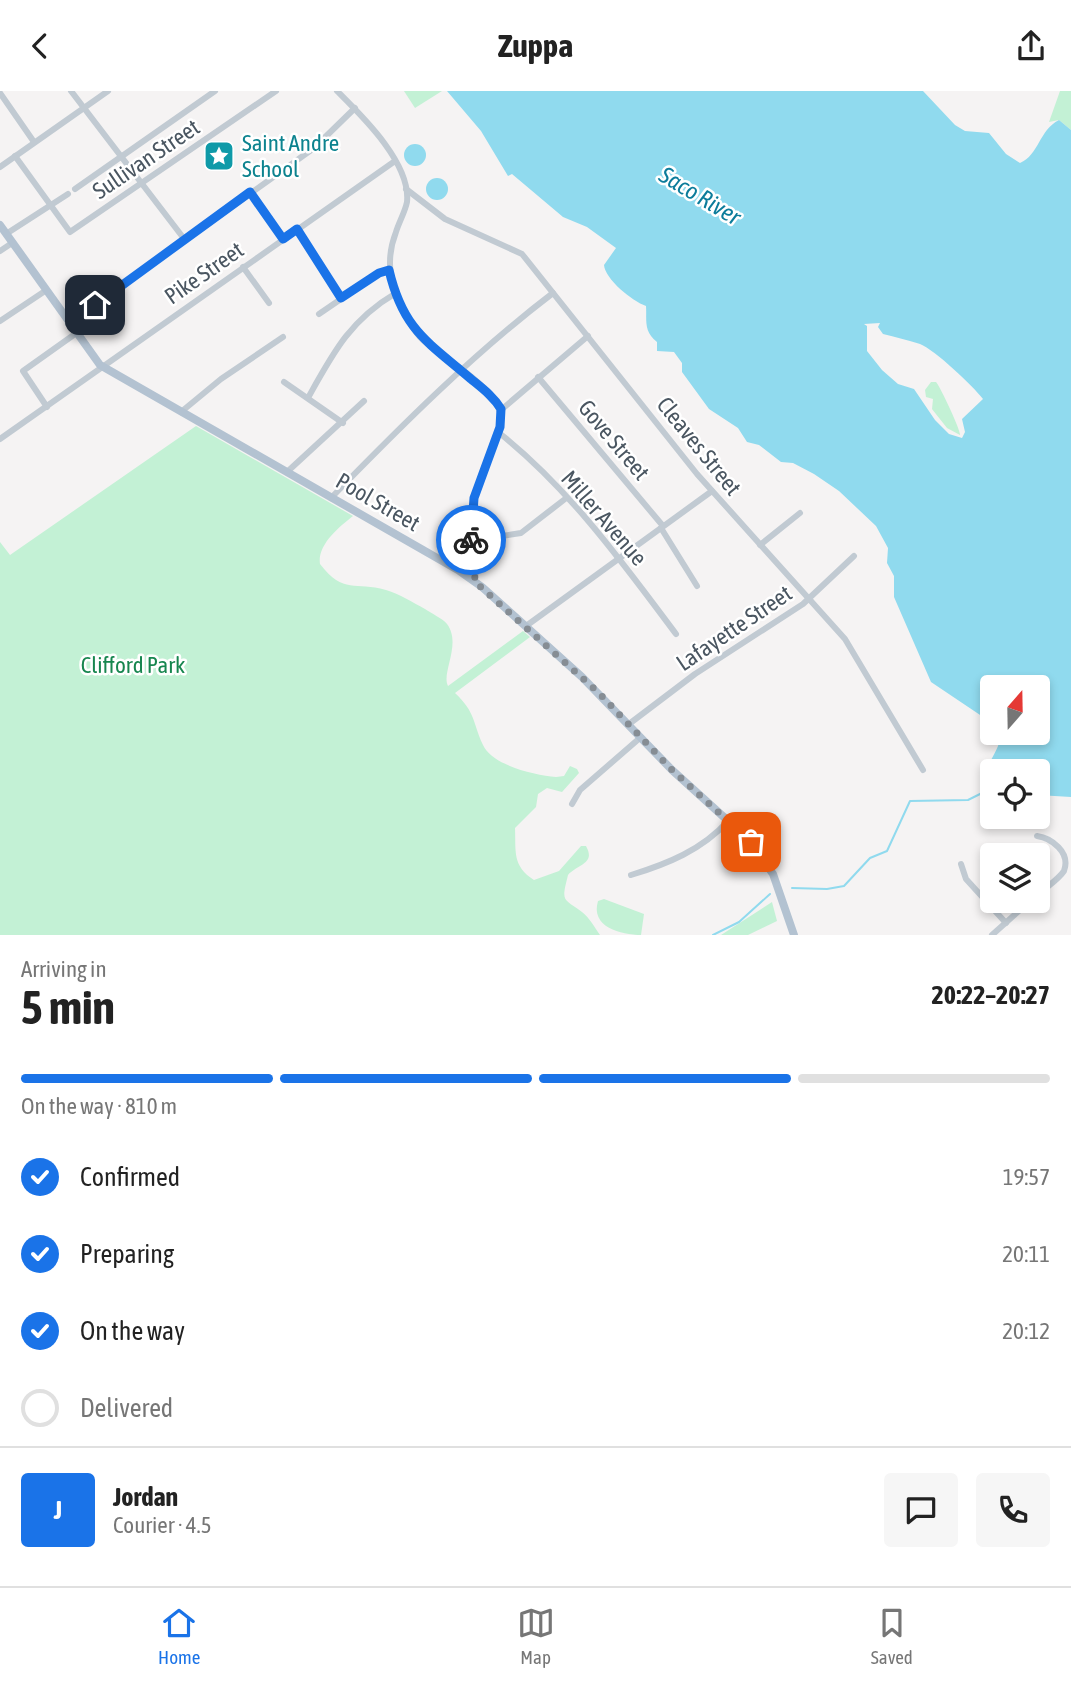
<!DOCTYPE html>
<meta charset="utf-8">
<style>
:root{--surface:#fff;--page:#f6f6f6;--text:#222;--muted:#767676;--line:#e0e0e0;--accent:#1a73e8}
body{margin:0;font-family:"Asap Condensed",sans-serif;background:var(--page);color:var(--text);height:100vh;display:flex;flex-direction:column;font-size:26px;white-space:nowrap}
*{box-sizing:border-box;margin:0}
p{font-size:23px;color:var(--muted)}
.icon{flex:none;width:38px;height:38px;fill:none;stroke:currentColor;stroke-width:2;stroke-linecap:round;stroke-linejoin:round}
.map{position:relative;height:844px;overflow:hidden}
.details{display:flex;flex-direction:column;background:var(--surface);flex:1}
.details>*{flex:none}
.needle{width:46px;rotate:20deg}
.fabs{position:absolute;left:980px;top:584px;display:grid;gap:14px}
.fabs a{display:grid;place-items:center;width:70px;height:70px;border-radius:7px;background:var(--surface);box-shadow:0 4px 10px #0003;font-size:35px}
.pin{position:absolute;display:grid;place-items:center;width:60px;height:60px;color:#fff;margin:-30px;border-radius:14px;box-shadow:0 4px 10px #0006}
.courier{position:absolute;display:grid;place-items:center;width:70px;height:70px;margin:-35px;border:5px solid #1a73e8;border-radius:50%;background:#fff;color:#222;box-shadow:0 2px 9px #0007}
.headline em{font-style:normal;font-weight:700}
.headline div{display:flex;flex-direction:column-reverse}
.headline{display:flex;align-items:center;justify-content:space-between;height:119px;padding:0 21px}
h1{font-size:46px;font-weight:700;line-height:52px}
.bar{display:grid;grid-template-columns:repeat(4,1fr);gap:10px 7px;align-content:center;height:84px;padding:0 21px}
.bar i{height:9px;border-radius:5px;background:var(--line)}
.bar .current{background:var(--accent)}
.bar p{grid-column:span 4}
.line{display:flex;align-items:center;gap:18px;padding:0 21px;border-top:2px solid var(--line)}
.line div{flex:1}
.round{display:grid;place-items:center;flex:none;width:74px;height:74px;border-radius:7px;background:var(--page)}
ol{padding:0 21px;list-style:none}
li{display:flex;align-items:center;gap:21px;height:77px}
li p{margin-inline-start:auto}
li .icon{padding:7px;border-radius:50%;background:var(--accent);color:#fff;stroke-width:4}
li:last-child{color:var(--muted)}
li i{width:38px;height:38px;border:4px solid var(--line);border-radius:50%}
header{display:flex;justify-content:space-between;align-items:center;height:91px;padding:0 21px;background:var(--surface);font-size:32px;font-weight:700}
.menu{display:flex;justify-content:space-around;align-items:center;height:98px;border-top:2px solid var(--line);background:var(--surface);font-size:19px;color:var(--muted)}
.menu a{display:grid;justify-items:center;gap:4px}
.menu .current{color:var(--accent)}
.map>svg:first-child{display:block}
.green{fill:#c3f1d5}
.water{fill:#90daee;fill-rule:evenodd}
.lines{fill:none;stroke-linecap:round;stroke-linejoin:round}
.stream{stroke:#90daee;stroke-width:2}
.minor{stroke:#c1cad2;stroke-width:6}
.major{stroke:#b3c2d1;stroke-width:8}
.done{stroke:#868d94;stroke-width:7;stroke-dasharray:0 12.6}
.route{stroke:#1a73e8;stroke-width:9}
.labels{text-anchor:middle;stroke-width:5;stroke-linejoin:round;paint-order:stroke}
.culture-label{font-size:23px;fill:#0d838f;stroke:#fff;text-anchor:start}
.street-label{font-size:23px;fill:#4a5661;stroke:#fff}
.park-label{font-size:23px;fill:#17864f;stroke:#fff}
.water-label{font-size:24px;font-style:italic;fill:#0c7c9b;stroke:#fff}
</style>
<header><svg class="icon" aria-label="back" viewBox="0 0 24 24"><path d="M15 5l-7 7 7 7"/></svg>Zuppa<svg class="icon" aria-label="share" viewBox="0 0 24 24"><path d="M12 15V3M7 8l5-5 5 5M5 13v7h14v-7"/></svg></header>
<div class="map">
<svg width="1071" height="844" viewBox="0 0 1071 844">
<rect width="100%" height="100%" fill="#f5f3f3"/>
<g class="green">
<polygon points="404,0 442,0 415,17"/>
<polygon points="1060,0 1071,0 1071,39 1059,29 1049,31"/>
<path d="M931 291H936C940 295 961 340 960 344L947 337 932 318 933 308 926 306 925 299Z"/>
<path d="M196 335 353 425C339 436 317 454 320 473 344 504 355 490 386 499 400 503 412 511 425 518 432 523 442 527 447 533 462 553 441 582 448 595L523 540 530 546 455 602C476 622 472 630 483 654 493 675 535 684 556 686L564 685 570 675 577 678 579 682 562 701 547 697 538 703 536 716 515 737C516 760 512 775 534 789L559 780 581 755H586C596 773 578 773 568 784 561 812 563 807 582 821 589 826 595 837 600 844H0V451L10 464Z"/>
<path d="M604 808 644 823 641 844C621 844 590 836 598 810Z"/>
<polygon points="772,811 777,830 748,844 721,844"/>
</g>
<g class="water">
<path d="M447 0H923L955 34 965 40 989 42 1006 63 1020 72C1039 64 1039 39 1059 29L1071 39V706L1038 704V681H992V690L986 683C988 669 1002 656 1000 642H1038V597H992V632L931 591 894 506V485L887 472 888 457 876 435 839 400 814 383 793 372 781 371 759 354 747 351 738 337 709 318 682 281V272L674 261 657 260V251C643 240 647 229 646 215 632 210 605 188 604 174L616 157 587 136 563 126 512 83 508 85 481 40ZM880 232 878 236 883 243C895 246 908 249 920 253 935 259 973 295 983 308L962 328 965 341 962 347 949 343 935 329 914 298 898 293 882 279 867 260V235L864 233Z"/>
<circle cx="415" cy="64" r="11"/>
<circle cx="437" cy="98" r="11"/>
</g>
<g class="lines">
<g class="stream">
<polyline points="792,797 827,798 844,795 870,767 887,760 910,710 968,709 992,697"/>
<polyline points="713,844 739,831 770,803"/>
</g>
<g class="minor">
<polyline points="71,0 185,149"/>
<path d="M337 0C362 25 411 72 407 111 405 121 399 131 396 141 386 167 389 189 401 213 407 226 413 240 423 249 445 269 505 300 501 332 491 364 475 392 471 425 469 446 480 471 474 490"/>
<polyline points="0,2 34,51"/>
<polyline points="15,65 70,141 276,0"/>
<polyline points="0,76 108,0"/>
<polyline points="75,98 215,0"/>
<polyline points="406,98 445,128 522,163 697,383 845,548 923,679"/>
<polyline points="250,101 283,148"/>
<polyline points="297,138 341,207"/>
<polyline points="6,143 68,103"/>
<polyline points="0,160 12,152"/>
<polyline points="243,176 269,212"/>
<polyline points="319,223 379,182 389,179"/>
<polyline points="0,230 45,200"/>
<polyline points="68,233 314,57 355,17"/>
<polyline points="538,286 663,435"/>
<polyline points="284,291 343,332"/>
<path d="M308 307C333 262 350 229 396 202"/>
<polyline points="47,316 23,280 75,243"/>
<polyline points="501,319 588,245"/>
<polyline points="181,321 221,288 283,246"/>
<path d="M498 341C568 396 623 472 676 543"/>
<polyline points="0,348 395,70"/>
<polyline points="287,381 364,310"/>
<path d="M331 407C401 335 473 263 553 202"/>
<polyline points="661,437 697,495"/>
<polyline points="471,450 521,442 565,408"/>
<polyline points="760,454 800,422"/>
<polyline points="526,535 712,400"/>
<polyline points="629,633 695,583 803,513 854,465"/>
<polyline points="572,713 580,699 641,646"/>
<path d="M1037 745C1051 747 1071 761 1064 780 1058 789 1046 796 1038 804"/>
<polyline points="961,773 966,788 1006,832"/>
<path d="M631 784C667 773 702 759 728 730"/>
<polyline points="992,844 1030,810"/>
</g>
<polyline class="major" points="0,134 100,274 458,479 482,496 582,586 672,679 748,748 773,783 794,844"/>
</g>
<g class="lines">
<polyline class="done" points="471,449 476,481 474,490 599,602 671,678 751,751"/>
<path class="route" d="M95 214 250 101 283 148 297 138 341 207 379 182 389 179C403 239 428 251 471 288 482 297 494 306 501 318L500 336 474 407 471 449"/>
</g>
<defs>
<g id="sight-square" transform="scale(1.575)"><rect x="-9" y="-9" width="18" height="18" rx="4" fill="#0f9aa8" stroke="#fff"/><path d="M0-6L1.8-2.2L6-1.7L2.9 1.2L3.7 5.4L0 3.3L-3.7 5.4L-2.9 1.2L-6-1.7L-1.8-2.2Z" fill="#fff"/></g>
</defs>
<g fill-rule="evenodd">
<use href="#sight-square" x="219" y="65"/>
</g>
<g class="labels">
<g class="culture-label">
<text x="242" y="60">Saint Andre<tspan x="242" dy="26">School</tspan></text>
</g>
<g class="street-label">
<text transform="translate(146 68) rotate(-34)" y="8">Sullivan Street</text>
<text transform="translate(204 182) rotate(-35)" y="8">Pike Street</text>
<text transform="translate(614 349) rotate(50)" y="8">Gove Street</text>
<text transform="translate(699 355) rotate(51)" y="8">Cleaves Street</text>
<text transform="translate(378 411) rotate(30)" y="8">Pool Street</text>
<text transform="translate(604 427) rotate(49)" y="8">Miller Avenue</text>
<text transform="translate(734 537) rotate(-34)" y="8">Lafayette Street</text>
</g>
<g class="park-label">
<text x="133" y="582">Clifford Park</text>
</g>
<g class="water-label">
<text transform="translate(700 105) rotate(31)" y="8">Saco River</text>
</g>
</g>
</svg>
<div class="fabs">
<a><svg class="needle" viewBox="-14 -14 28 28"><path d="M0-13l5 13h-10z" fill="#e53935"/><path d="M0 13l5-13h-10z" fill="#767676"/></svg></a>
<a><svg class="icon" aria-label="locate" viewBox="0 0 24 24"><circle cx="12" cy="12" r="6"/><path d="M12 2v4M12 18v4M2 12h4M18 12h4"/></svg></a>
<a><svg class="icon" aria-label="layers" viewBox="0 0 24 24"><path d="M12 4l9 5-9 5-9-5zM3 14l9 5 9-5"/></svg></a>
</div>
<div class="pin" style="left:751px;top:751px;background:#ea580c"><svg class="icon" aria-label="bag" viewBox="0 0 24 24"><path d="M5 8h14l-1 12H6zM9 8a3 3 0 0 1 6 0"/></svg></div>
<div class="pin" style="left:95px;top:214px;background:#1f2937"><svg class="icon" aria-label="home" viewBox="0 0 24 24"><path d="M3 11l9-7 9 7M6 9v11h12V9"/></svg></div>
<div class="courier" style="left:471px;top:449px"><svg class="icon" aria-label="bike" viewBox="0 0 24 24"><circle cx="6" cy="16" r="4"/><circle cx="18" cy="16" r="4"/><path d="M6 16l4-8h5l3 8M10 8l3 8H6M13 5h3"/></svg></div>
</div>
<section class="details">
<div class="headline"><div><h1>5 min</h1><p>Arriving in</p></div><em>20:22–20:27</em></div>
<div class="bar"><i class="current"></i><i class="current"></i><i class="current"></i><i></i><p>On the way · 810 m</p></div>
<ol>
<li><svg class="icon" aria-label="check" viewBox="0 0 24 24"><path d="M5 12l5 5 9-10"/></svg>Confirmed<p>19:57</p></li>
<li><svg class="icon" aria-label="check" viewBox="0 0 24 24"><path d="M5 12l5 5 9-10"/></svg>Preparing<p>20:11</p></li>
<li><svg class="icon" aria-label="check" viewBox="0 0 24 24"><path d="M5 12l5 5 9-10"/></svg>On the way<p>20:12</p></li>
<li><i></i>Delivered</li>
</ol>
<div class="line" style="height:126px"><b class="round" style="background:var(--accent);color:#fff">J</b><div><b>Jordan</b><p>Courier · 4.5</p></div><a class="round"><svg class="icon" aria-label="chat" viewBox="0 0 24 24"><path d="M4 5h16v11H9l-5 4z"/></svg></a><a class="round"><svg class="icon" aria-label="phone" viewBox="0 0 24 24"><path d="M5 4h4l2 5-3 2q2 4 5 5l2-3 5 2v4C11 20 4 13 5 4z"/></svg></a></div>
</section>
<nav class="menu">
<a class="current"><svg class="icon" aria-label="home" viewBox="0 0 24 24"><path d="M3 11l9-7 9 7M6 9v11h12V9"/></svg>Home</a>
<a><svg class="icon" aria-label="map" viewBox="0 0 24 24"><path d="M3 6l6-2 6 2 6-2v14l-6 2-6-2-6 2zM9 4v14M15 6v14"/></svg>Map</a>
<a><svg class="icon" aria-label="saved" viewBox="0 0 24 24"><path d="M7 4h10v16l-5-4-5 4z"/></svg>Saved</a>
</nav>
